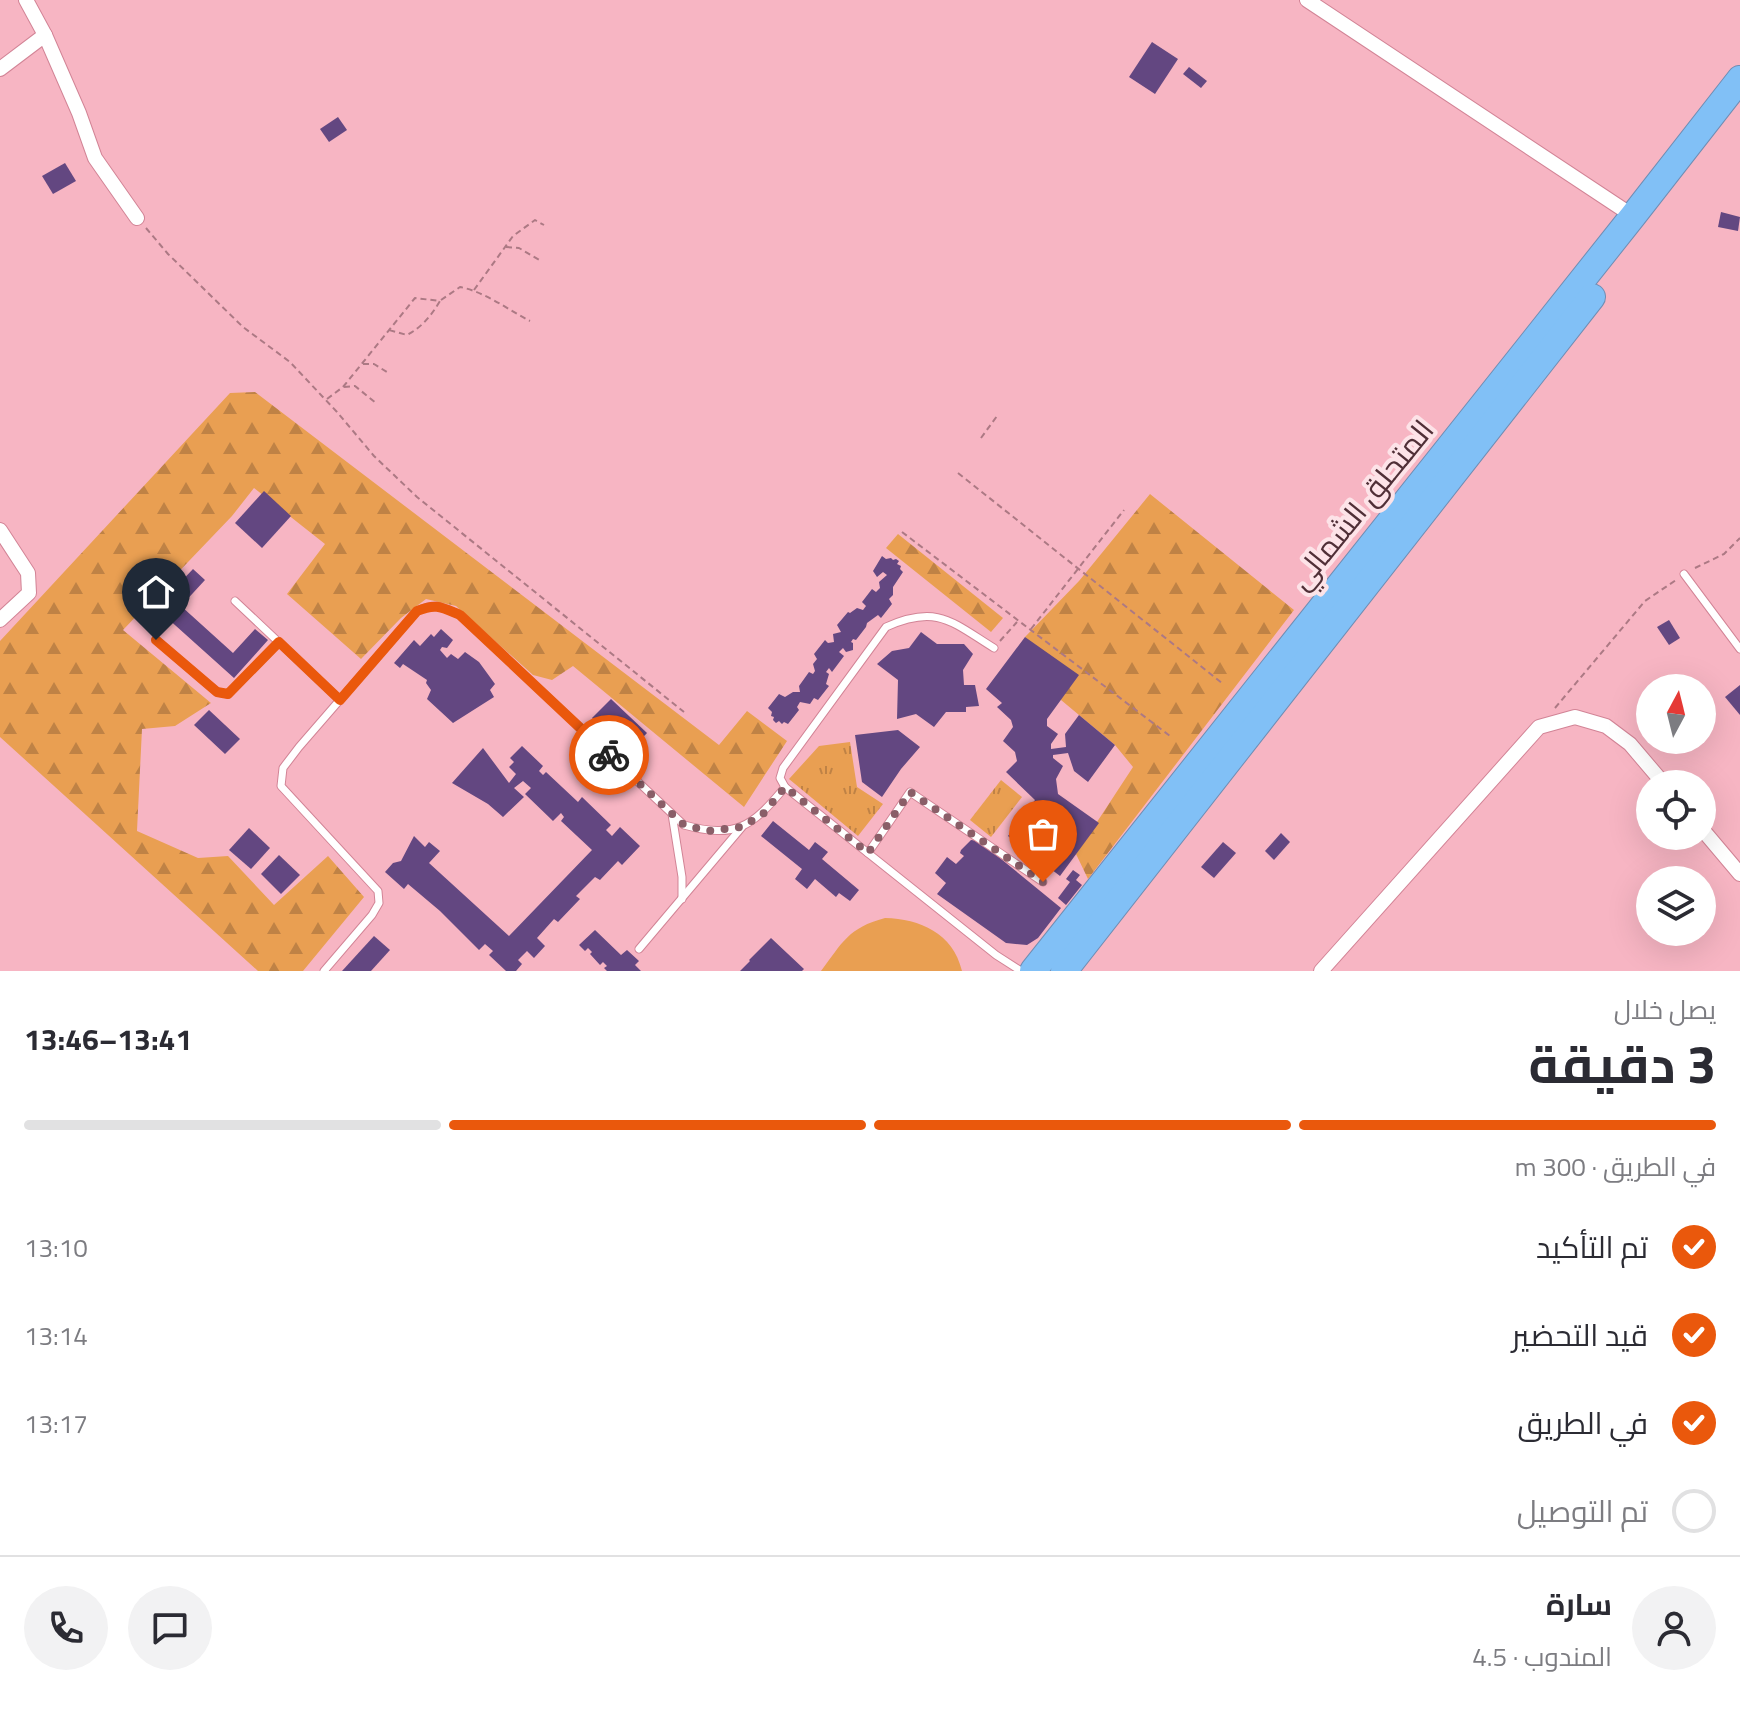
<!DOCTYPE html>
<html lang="ar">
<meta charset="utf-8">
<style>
:root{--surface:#fff;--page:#f2f2f3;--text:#2b2b33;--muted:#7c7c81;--line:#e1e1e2;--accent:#ea580c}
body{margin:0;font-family:"Titillium Web",Cairo,sans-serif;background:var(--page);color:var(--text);direction:rtl;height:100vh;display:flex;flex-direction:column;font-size:30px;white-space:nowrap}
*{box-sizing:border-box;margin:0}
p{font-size:26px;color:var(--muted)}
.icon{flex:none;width:44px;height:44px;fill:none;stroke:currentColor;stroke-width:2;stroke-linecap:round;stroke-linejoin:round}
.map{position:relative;height:971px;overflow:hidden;direction:ltr}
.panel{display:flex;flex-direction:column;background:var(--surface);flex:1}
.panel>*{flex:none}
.needle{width:52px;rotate:7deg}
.controls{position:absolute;left:1636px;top:674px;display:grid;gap:16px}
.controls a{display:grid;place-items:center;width:80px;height:80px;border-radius:50%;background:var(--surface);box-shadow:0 8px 32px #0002;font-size:40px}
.pin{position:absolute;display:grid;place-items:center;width:68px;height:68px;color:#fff;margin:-82px -34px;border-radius:50% 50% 50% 0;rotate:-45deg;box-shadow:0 0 8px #0007}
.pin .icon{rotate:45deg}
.courier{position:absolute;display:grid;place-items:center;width:80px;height:80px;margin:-40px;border:6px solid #ea580c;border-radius:50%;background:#fff;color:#222;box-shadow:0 2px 10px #0007}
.summary em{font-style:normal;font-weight:700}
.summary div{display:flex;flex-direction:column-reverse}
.summary{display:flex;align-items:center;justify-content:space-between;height:136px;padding:0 24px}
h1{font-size:52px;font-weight:700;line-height:60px}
.bar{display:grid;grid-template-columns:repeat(4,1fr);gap:12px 8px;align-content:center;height:96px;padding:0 24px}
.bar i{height:10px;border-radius:6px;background:var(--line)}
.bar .on{background:var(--accent)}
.bar p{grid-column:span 4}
.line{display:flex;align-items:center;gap:20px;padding:0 24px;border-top:2px solid var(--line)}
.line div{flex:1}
.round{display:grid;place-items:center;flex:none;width:84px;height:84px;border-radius:42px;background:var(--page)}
ol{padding:0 24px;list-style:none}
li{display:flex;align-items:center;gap:24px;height:88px}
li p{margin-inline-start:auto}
li .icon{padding:8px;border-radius:50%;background:var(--accent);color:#fff;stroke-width:4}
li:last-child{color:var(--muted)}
li i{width:44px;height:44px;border:4px solid var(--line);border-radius:50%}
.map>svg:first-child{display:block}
.grass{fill:url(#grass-tufts)}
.forest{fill:url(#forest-firs)}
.pitch{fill:#e99f52}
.building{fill:#634781}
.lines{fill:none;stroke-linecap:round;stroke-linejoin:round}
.lane-casing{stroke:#d28496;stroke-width:9}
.street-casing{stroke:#d28496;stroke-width:16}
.highway-casing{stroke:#708db3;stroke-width:28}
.path{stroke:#ac7984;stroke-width:2;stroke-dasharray:6 4;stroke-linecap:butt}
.lane{stroke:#fff;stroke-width:7}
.street{stroke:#fff;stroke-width:14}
.highway{stroke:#81c0f6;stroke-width:26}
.done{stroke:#8a5e68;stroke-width:8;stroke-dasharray:0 14.4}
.route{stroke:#ea580c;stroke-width:10}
.labels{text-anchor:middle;stroke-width:8;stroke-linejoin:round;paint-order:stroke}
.street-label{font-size:30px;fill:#502f37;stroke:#fde3e8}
</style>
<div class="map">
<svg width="1740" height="971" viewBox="0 0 1740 971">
<defs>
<pattern id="grass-tufts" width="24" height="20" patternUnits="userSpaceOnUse" patternTransform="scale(2)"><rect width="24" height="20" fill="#e99f52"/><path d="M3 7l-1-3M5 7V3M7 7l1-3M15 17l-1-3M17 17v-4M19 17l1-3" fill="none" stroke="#bf8245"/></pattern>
<pattern id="forest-firs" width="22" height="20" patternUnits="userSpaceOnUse" patternTransform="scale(2)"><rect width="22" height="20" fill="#e99f52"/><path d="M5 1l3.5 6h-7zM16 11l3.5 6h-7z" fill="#bf8245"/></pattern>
</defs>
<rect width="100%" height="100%" fill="#f7b5c3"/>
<g class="grass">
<polygon points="850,742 857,787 883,804 858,836 789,779 819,746"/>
<polygon points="1001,780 1022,797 991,837 970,820"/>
</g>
<g class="forest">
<polygon points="255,392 719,745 747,711 787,741 744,807 573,666 552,680 533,675 456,606 426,599 401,618 361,659 287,594 325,544 254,488 232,516 123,630 211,703 175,726 142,729 137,831 198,858 228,856 274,905 328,856 364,897 303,971 258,971 0,737 0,641 230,393"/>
<polygon points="1150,494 1294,610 1088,879 1076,854 1133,767 1115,745 1061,700 1025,637 1079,581"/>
<polygon points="898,534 1003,618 991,632 886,548"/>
</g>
<path class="pitch" d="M885 918C920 919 953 933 962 971H821C843 942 848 928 885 918Z"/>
<g class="building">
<polygon points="1152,42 1178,59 1155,94 1129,77"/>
<polygon points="1189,67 1207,81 1201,88 1183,74"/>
<polygon points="338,117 347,130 329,142 320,129"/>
<polygon points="65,163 76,181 53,194 42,176"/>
<polygon points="1721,212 1740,217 1738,231 1718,227"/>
<polygon points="264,491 291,516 262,548 235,523"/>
<polygon points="882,556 886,559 891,558 893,560 896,559 899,561 897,564 901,566 900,569 903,572 893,587 893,595 889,599 892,604 881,618 878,615 867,623 866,627 856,640 853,639 851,642 853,643 853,650 846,652 843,648 839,652 844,656 832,672 829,668 826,672 829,674 826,684 829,686 818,700 814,698 810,704 800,702 797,707 799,710 788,724 784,722 782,724 779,721 776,723 773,720 774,717 771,716 772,712 768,708 779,694 785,697 793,692 800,692 799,686 809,672 813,674 815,671 813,664 817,659 814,654 825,640 828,643 834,642 833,634 841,632 837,625 848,612 850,613 857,608 863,610 866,606 862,602 872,589 876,592 880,588 879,582 887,575 883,572 877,577 873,571"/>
<polygon points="193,569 205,580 181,606 233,653 255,629 268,640 234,678 156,608"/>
<polygon points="1669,620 1680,638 1669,645 1657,627"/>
<polygon points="441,629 453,640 447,648 442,647 440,650 447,658 451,654 458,659 465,652 479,662 495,684 490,690 494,697 453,723 427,699 431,690 426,683 427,680 403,664 400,668 394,663 414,640 420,646 431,634 434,637"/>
<polygon points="921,632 937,644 964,644 973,654 963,670 964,685 975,685 979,706 966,707 966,712 946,712 934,727 916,714 897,719 898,680 877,664 892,651 909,648"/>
<polygon points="1025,637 1079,675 1047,719 1047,726 1058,734 1051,744 1051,749 1066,747 1065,734 1079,715 1115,745 1088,782 1074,771 1068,753 1053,755 1053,758 1063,766 1056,779 1058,794 1099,823 1060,876 1008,836 1035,800 1006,772 1017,761 1015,752 1003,741 1013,727 1011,720 997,707 1002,703 986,689"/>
<polygon points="1740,685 1740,715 1725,697"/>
<polygon points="611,699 647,733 628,753 592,718"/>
<polygon points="209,710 240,739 225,754 194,725"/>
<polygon points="898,730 920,747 901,769 882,797 862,782 855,735"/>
<polygon points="522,746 543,766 539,771 543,775 546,772 578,802 582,797 611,825 606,830 612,836 620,827 640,846 622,865 618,861 600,880 595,877 576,896 580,899 558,922 554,919 537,938 545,946 534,958 527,951 518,960 522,964 516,971 506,971 489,955 493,951 485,944 479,950 440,911 408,884 404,889 385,872 393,863 401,861 414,836 425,847 429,842 440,851 429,863 509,936 592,850 561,821 564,817 561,813 553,821 525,794 531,788 523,781 514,788 524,797 503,817 488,804 452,783 483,748 509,783 516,774 509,767 514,762 510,758"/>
<polygon points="773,821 809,850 815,842 828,852 822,859 859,890 850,901 839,893 836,897 815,879 807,889 795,879 802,869 761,836"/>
<polygon points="249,828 270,848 251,869 229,850"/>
<polygon points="1281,833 1290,842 1274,860 1265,851"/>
<polygon points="971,840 979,841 1061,908 1038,938 1027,945 1006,943 937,894 946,883 935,873 947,857 956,864 964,856 960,853 961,850"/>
<polygon points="1223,842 1236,853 1214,878 1201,867"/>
<polygon points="279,855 300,875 281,894 261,874"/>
<polygon points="1073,870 1080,875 1076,880 1082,885 1066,905 1058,898 1070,882 1066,879"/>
<polygon points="595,930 621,955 627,950 639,961 635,965 641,971 607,971 604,968 607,966 603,962 600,965 590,954 592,952 588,948 585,951 579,945"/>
<polygon points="374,936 390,950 371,971 342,971"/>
<polygon points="771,938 804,969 802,971 740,971 750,961 749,960"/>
</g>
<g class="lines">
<g class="lane-casing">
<g id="lane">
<polyline points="1684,574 1740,649"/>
<polyline points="235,601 340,700"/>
<polyline points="156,640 217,692 228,694 279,642"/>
<path d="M994 648C952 622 937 604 886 627L783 768 780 778 785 787 996 955 1021 971"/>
<polyline points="672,814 682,877 682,899"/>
<polyline points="868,853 910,792 1043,882"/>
<polyline points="639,949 742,827"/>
<path d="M324 971 372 915 379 903 378 891 281 786 283 768 299 747 417 611C436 602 441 607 460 615L684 825C736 839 752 827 785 787"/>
</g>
</g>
<g class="street-casing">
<g id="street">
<polyline points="26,0 45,35 79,113 95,158 137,218"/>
<polyline points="1307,0 1633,216"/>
<polyline points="0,69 45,35"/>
<polyline points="0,530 28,573 29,593 0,620"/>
<polyline points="1702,829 1740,874"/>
<polyline points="1321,971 1539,727 1575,717 1606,726 1630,744 1664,784"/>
</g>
</g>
<g class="highway-casing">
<g id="highway">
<polyline points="1033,971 1633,216 1740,79"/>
<polyline points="1064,971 1592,297"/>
</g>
</g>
<g class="path">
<polyline points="146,228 168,254 243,327 290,362 337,412 374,456 417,497 684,712"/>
<polyline points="506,247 519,248 541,261"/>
<polyline points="474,290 513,236 535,220 544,225"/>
<path d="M441 300 460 287C485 292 507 309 530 321"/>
<polyline points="363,364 374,364 390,374"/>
<polyline points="344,387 355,386 376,403"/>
<path d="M327 399 343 387 415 298 440 301C431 316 422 327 407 335L389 330"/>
<polyline points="981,438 997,416"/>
<polyline points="958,473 1222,683"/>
<polyline points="902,532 1170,736"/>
<polyline points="1695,568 1724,554 1740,538"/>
<polyline points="1031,629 1124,510"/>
<polyline points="1000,641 1017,622"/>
<polyline points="1555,708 1645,601 1676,580"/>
</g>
<use href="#lane" class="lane"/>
<use href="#street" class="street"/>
<use href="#highway" class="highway"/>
</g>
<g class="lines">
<polyline class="done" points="609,755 684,825 708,831 742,827 763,814 785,787 868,853 910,792 1043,882"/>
<path class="route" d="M156 640 217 692 228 694 279 642 340 700 417 611C436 603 441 607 460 615L609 755"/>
</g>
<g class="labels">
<g class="street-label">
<text transform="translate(1362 505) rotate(-51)" y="10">المتحلق الشمالي</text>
</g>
</g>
</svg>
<div class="controls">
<a><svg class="needle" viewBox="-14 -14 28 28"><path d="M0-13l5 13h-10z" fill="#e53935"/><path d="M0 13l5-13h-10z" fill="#7c7c81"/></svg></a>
<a><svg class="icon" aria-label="locate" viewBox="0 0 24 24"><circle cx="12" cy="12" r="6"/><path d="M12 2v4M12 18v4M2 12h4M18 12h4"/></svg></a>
<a><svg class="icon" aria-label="layers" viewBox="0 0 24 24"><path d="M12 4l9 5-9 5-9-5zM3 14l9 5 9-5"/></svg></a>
</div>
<div class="pin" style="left:1043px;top:882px;background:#ea580c"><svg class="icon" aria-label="bag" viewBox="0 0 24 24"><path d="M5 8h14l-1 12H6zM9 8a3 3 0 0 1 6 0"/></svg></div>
<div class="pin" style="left:156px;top:640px;background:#1f2937"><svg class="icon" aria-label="home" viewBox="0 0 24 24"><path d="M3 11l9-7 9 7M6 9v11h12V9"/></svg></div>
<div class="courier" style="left:609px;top:755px"><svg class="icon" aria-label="bike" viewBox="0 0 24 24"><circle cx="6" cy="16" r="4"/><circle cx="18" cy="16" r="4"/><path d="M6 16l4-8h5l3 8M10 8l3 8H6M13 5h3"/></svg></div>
</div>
<section class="panel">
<div class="summary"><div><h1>3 دقيقة</h1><p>يصل خلال</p></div><em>13:41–13:46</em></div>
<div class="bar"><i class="on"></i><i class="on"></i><i class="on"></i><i></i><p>في الطريق · 300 m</p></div>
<ol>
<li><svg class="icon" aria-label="check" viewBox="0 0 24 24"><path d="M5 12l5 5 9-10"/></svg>تم التأكيد<p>13:10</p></li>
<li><svg class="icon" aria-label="check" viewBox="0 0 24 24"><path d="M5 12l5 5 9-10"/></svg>قيد التحضير<p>13:14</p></li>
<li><svg class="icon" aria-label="check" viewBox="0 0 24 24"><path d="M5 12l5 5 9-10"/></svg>في الطريق<p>13:17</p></li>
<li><i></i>تم التوصيل</li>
</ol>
<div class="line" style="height:144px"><a class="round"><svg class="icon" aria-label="person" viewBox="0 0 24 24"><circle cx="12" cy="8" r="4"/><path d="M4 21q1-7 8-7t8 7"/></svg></a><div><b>سارة</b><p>المندوب · 4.5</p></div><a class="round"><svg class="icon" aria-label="chat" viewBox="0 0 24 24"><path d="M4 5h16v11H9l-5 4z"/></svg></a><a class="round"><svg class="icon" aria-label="phone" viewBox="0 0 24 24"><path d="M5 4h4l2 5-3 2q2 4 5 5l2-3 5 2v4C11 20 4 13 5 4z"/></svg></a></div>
</section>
